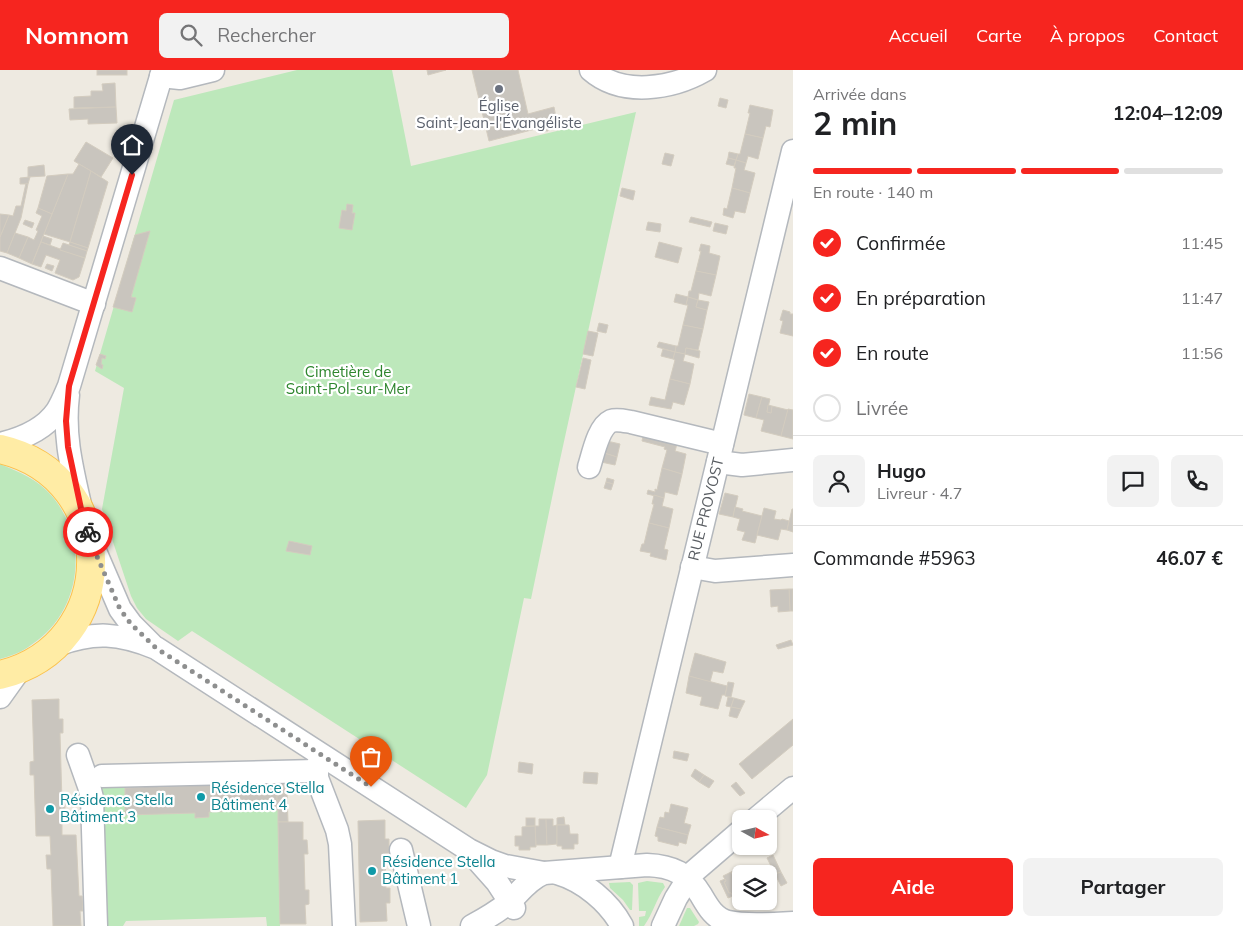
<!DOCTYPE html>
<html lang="fr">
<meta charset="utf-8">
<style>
:root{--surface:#fff;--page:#f2f2f2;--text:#202124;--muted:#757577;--line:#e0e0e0;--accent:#f6251f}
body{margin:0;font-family:Mulish,sans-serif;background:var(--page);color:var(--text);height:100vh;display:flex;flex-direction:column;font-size:19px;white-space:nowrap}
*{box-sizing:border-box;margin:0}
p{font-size:16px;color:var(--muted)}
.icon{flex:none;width:28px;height:28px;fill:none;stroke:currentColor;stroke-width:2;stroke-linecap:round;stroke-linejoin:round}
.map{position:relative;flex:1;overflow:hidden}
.details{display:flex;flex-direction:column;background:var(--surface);width:450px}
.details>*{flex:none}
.needle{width:32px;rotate:98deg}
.buttons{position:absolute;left:732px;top:740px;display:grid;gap:10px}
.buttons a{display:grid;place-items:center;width:45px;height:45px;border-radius:8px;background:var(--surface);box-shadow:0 1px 4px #0004;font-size:25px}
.pin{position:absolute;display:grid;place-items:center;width:42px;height:42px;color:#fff;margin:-51px -21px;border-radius:50% 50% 50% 0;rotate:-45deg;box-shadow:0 0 5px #0007}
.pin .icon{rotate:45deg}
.courier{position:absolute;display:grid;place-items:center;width:50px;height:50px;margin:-25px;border:4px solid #f6251f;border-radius:50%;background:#fff;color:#222;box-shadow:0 1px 6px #0007}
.headline em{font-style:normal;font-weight:700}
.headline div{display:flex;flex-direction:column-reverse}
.headline{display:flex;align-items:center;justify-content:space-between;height:85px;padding:0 20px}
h1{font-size:32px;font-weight:700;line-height:38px}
.bar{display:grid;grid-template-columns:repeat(4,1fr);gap:8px 5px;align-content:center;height:60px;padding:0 20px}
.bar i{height:6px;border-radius:4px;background:var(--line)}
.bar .on{background:var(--accent)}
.bar p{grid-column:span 4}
.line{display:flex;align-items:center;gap:12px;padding:0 20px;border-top:1px solid var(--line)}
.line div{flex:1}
.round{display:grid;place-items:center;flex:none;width:52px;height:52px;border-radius:8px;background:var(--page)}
ol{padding:0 20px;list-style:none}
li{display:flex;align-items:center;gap:15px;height:55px}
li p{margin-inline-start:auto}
li .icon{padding:5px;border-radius:50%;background:var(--accent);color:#fff;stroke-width:4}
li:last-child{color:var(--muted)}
li i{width:28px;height:28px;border:2px solid var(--line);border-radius:50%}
.button{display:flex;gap:10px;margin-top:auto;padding:10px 20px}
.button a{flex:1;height:58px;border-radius:8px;background:var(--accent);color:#fff;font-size:20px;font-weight:700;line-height:58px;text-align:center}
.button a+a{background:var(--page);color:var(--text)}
header{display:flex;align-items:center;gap:30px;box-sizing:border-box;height:70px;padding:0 25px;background:var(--accent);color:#fff}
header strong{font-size:24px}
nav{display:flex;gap:28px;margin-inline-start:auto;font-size:18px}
.search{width:350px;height:45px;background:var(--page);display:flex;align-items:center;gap:12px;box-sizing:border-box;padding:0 18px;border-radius:8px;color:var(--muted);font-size:19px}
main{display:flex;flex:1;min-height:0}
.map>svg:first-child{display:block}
.green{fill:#bde8bb}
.building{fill:#c9c5be;stroke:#d3ccbf}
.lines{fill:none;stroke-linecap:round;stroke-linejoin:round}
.minor-casing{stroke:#b4b8bd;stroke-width:25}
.major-casing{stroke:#fbc24c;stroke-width:30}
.minor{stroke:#fff;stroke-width:22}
.major{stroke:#ffeca5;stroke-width:28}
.done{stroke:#8e8f8f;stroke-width:5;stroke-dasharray:0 9}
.route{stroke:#f6251f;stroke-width:6}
.worship-dot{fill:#6b7280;stroke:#fff;stroke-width:2}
.culture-dot{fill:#0f9aa8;stroke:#fff;stroke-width:2}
.labels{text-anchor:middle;stroke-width:4.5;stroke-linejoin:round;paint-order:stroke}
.worship-label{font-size:15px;fill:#5b616d;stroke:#fff}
.park-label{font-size:15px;fill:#2e862e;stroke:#fff}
.street-label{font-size:15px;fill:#5a5e63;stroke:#fff}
.culture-label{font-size:15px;fill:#0d838f;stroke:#fff;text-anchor:start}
</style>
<header>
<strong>Nomnom</strong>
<div class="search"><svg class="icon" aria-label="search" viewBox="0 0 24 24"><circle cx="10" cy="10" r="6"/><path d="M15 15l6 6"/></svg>Rechercher</div>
<nav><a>Accueil</a><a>Carte</a><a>À propos</a><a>Contact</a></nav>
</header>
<main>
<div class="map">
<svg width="793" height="856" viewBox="0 0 793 856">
<rect width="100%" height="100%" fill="#eeeae1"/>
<g class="green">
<polygon points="297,0 392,0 411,96 636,42 558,399 531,529 524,528 487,705 466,738 192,561 178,571 146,549 137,538 131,526 102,439 124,318 95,301 174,30"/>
<path d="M0 394C19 402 37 409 51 425 90 470 82 542 31 575 22 582 11 586 0 589Z"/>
<polygon points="94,718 125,718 125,744 195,743 196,748 209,747 209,742 278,740 280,856 267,856 266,847 126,851 123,856 105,856"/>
<path d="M647 811 663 813 665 817C656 829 653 844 644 856H639V847L645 846 646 841H639L638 813Z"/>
<polygon points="630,812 633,815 632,840 630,840 623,830 610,818 609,813"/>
<polygon points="687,838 690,838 699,852 698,854 694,856 679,856"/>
</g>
<g class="building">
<rect x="97" y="0" width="30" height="5"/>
<polygon points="427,0 446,0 428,5"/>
<polygon points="472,0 518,0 528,44 554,37 557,53 547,56 548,61 545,61 543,57 489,71"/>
<polygon points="115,13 116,37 74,38 74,27 91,26 91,21 103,21 102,14"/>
<polygon points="720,28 728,30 726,38 718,36"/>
<polygon points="750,35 773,40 770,57 766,56 763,68 745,64 750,43 748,43"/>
<polygon points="116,37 117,53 88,54 88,49 70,50 69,39"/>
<polygon points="745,64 763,68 758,89 748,86 746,93 736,90 738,84 740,84"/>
<polygon points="86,72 113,88 101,107 74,91"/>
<polygon points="729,82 738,84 736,90 728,88"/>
<polygon points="665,83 674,85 671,96 662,94"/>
<polygon points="728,88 736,90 734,96 726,94"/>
<polygon points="736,90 746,93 744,100 755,103 750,123 732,118 736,98 734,98"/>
<polygon points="79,94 91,101 70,172 44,164 68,104 73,104"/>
<polygon points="44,95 45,106 28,107 28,97"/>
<polygon points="91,101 108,112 88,178 70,172"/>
<polygon points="68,104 52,144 38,138 47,106"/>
<polygon points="30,107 28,114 20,114 20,108"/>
<polygon points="26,113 28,114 21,148 7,183 0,181 0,167 9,145 13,146 16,136 21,136"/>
<polygon points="622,118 635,121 633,130 620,126"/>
<polygon points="732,118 750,123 745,143 735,141 733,148 723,145 724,138 727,139"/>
<polygon points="347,134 353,135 352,143 355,143 352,160 339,158 342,140 346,141"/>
<polygon points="38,138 52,144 32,194 19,188 28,167 34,170 38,161 36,160 42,146 36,143"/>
<polygon points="0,144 9,145 0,167"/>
<polygon points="691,147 712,152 710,157 689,152"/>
<polygon points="25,150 34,153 32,158 23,154"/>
<polygon points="648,152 661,154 660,162 646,160"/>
<polygon points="715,153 728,156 726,164 713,161"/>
<polygon points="150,161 131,227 136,228 132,242 113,237 135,165"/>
<polygon points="15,163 28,167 19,188 7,183"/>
<polygon points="43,166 52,169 50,175 41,172"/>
<polygon points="41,172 85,188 79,207 73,210 55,203 60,190 46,185 41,197 32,194"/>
<polygon points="70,172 88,178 87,181 69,175"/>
<polygon points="659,172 682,178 678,193 655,187"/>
<polygon points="63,173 87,181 85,188 60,180"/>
<polygon points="701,174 710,176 709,183 720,186 716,205 696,201 701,181 699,181"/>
<polygon points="47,194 54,196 52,201 45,198"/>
<polygon points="696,201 716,205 711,226 699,223 698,230 688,227 689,221 691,221"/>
<polygon points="676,224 688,227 686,235 674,232"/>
<polygon points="688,227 698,230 696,237 707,240 703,259 683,255 688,235 686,235"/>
<polygon points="698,230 709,232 707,240 696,237"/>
<polygon points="783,240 790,242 790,244 793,244 793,266 780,263 783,251 780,250"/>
<polygon points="599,253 608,255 606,263 597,261"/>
<polygon points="683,255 703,259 698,280 686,278 685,284 675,282 676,276 678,276"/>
<polygon points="588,261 598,263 593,286 583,284"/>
<polygon points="659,272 676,276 675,282 657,277"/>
<polygon points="686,278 700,281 699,288 685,284"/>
<polygon points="663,279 675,282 673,289 661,286"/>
<polygon points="675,282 685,284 683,291 694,294 690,314 670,309 675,290 673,289"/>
<polygon points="100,284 106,286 105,289 102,288 101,294 103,295 102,299 96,295"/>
<polygon points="583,288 591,290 585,319 576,317"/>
<polygon points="670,309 690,314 684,335 673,332 671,339 649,335 651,327 665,330"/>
<polygon points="749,324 762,327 756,348 744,345"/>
<polygon points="762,327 770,329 767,342 771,343 772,336 788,340 781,366 761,361 764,350 756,348"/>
<polygon points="768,335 772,336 771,343 767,342"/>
<polygon points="788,339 793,340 793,369 781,366"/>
<polygon points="643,366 677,374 675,381 686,384 682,404 662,398 667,380 664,379 665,377 642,371"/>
<polygon points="607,371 620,374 617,387 604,383"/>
<polygon points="604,383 617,387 615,395 601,392"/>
<polygon points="662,398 682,404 677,425 665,422 664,428 647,424 648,420 655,422 655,419 657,420"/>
<polygon points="607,408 614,410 613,414 606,412"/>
<polygon points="606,412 613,414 611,420 604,418"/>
<polygon points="725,423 738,426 733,447 719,444"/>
<polygon points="654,425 664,428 662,436 673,439 669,458 649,453 654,434 652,434"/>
<polygon points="735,437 743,439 742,441 762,446 755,473 742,470 745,462 737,460 740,449 733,447"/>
<polygon points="764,438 776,441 774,449 781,450 782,449 789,451 787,460 781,459 778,470 757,465"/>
<polygon points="792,439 793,439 793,462 787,460"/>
<polygon points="649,453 669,458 664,479 668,480 666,490 650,486 651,483 640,481 642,474 644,474"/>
<polygon points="289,471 312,476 310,485 286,481"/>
<polygon points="789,519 793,519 793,541 790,541"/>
<polygon points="789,519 790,541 778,542 778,536 771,537 770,520"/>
<polygon points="791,570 793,575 778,579 776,575"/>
<polygon points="695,583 726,592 723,603 713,601 710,612 689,606"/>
<polygon points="689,606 727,616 725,625 722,625 718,639 700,635 702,627 686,623"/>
<polygon points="728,612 734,613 731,627 725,626"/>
<polygon points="728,627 734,628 731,637 726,636"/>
<polygon points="734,628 745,631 741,639 731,637"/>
<polygon points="59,629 59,649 63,649 63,663 60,663 62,732 65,732 65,746 62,746 62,765 76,765 79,826 82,826 83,841 80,841 81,856 53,856 51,799 47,799 46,785 51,785 50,766 36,766 34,705 30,705 30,692 34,691 32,630"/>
<polygon points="731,637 741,639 737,648 729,646"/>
<polygon points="793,649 793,675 752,709 739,694"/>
<polygon points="674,681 689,684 687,691 673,688"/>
<polygon points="519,692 533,694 532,704 518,702"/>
<polygon points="695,699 704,705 699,712 691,706"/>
<polygon points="584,702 598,703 597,714 583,713"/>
<polygon points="704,705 714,711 709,718 699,712"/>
<polygon points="244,709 258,709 258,714 287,713 287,724 277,724 277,730 281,730 281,737 278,737 278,740 209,742 209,747 195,748 195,743 125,745 125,718 144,717 144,712 158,712 158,717 244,714"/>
<polygon points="736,712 745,723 740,726 731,716"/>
<polygon points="277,724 287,724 288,752 278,752 278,737 281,737 281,730 277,730"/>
<polygon points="671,734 688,738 684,753 691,755 688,765 657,757 660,747 664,748 665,742 669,743"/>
<polygon points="564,747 565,755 557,755 557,748"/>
<rect x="526" y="748" width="9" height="8"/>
<polygon points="539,749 546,749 547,775 536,775 535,756 539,756"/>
<polygon points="546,749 553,749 553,756 557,755 557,774 547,775"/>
<polygon points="385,750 385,769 389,769 389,783 385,784 386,818 390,818 390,833 386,833 387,851 360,852 358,751"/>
<polygon points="278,752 303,752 303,770 307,770 308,784 304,784 305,820 309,820 309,834 305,835 306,854 280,854"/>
<polygon points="557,755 569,755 570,764 578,764 578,774 574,774 574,779 562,779 562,776 557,776"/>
<polygon points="535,756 536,777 530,777 530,780 519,780 519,776 515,776 515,766 522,766 522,757"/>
<polygon points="657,757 688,765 686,774 679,772 678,776 658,771 658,767 655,766"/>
<polygon points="773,785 781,802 775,804 767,788"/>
<polygon points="740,797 741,800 747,797 750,804 741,804 741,822 731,802"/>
<polygon points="731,802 741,822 741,830 736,833 731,823 729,823 724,812 726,811 723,806"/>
<polygon points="781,802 787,813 781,816 775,804"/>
<polygon points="725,809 726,811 724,812 729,823 731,823 733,826 728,828 720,811"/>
</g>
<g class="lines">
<g class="minor-casing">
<g id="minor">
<path d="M591 0C622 27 672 19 705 0"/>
<polyline points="161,6 180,8 213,0"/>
<polyline points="0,198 94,234"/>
<path d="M68 325C63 365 72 399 81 439"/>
<path d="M0 374C21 369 44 360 57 341 62 333 65 325 69 316L163 0"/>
<polyline points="718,392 742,395 793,390"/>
<path d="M589 397C593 385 598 357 611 351 617 349 625 351 631 352L722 374"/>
<polyline points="92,474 120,539 131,554 151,574"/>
<polyline points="692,497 715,501 793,495"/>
<path d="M57 575C94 561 119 563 156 578L469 780 491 791 505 796 544 803"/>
<polyline points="0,627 20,599"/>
<polyline points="78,685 89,716 92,728 96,856"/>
<polyline points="321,688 317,697 317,708 337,760 340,774 344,856"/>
<polyline points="102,706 316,701"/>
<polyline points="756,749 793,718"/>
<polyline points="401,780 419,856"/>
<polyline points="473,785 497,812 514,838"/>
<polyline points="620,797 793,81"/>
<path d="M557 803C584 811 609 832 622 856"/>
<path d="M472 856C485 849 497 842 508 833 520 822 529 809 544 803L647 795C673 796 688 804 701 825 708 837 714 848 728 852 745 856 774 854 793 853"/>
<polyline points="663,856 676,828 691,804 741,761"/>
</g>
</g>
<g class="major-casing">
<path id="major" d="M0 379C122 407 121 576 0 605"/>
</g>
<use href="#minor" class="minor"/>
<use href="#major" class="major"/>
</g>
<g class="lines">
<polyline class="done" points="88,462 89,468 120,539 131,554 156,578 371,717"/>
<polyline class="route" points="88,462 83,448 68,377 66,351 69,316 132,105"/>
</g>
<circle class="worship-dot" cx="499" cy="19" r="5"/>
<g class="culture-dot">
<circle cx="201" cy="727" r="5"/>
<circle cx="50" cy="739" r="5"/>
<circle cx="372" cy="801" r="5"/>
</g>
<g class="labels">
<g class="worship-label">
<text x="499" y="41">Église<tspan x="499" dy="17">Saint-Jean-l'Évangéliste</tspan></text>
</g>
<g class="park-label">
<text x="348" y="307">Cimetière de<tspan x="348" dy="17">Saint-Pol-sur-Mer</tspan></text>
</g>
<g class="street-label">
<text transform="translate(706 439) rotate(-76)" y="5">RUE PROVOST</text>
</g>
<g class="culture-label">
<text x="211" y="723">Résidence Stella<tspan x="211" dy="17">Bâtiment 4</tspan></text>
<text x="60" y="735">Résidence Stella<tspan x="60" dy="17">Bâtiment 3</tspan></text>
<text x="382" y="797">Résidence Stella<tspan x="382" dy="17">Bâtiment 1</tspan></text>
</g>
</g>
</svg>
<div class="buttons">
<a><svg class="needle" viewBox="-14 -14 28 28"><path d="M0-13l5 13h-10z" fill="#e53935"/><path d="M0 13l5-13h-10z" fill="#757577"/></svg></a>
<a><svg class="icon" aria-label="layers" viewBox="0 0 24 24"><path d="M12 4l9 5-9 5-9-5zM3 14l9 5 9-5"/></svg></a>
</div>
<div class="pin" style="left:371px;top:717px;background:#ea580c"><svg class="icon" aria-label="bag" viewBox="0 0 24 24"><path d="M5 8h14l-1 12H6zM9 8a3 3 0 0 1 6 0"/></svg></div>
<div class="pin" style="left:132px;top:105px;background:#1f2937"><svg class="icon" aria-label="home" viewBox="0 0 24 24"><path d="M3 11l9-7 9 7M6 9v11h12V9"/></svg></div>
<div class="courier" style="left:88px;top:462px"><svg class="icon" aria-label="bike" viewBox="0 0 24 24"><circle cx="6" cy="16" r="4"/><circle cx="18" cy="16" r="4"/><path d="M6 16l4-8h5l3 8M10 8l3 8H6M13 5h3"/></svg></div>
</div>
<section class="details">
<div class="headline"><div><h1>2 min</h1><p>Arrivée dans</p></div><em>12:04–12:09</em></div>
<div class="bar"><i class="on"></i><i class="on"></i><i class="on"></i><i></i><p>En route · 140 m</p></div>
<ol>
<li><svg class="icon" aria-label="check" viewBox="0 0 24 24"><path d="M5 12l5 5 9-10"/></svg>Confirmée<p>11:45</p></li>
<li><svg class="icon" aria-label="check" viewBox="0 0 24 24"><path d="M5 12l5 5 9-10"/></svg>En préparation<p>11:47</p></li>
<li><svg class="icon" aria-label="check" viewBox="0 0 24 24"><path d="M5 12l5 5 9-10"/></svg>En route<p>11:56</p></li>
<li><i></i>Livrée</li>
</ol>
<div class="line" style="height:90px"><a class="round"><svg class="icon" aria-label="person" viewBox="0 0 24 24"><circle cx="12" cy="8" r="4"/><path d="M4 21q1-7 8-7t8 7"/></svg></a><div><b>Hugo</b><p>Livreur · 4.7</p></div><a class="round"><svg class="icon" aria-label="chat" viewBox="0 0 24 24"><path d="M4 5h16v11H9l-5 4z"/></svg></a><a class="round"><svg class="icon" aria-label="phone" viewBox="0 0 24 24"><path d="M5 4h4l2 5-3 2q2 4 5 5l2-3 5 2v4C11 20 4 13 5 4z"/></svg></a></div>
<div class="line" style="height:65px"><div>Commande #5963</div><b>46.07 €</b></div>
<div class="button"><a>Aide</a><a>Partager</a></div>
</section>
</main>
